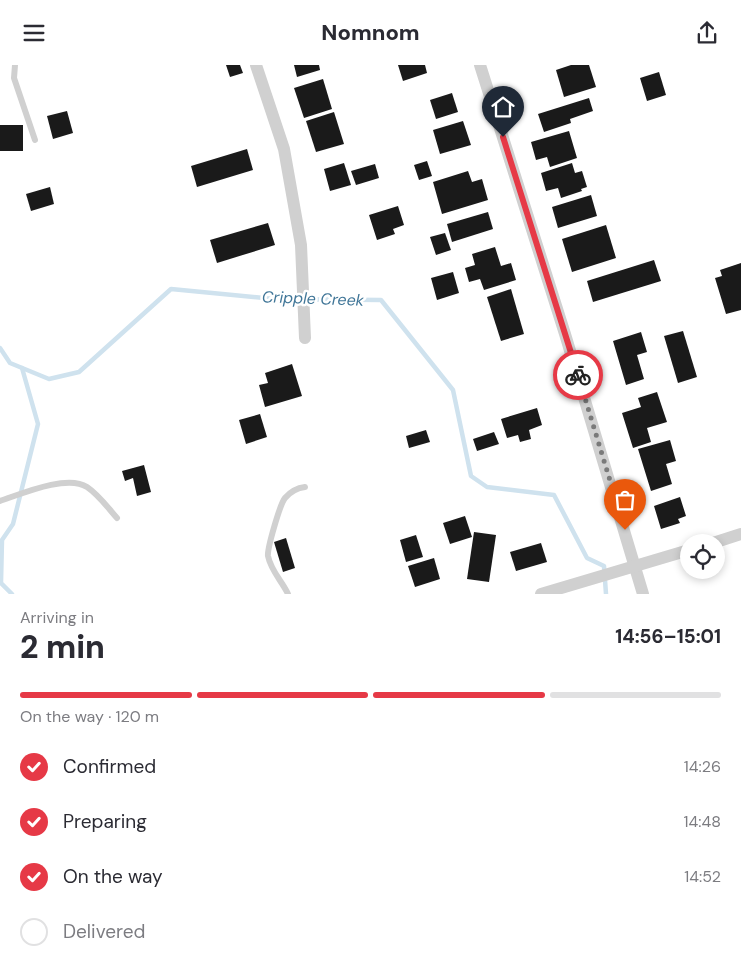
<!DOCTYPE html>
<meta charset="utf-8">
<style>
:root{--surface:#fff;--page:#f7f7f7;--text:#2b2b33;--muted:#7c7c81;--line:#e1e1e2;--accent:#e63946}
body{margin:0;font-family:"DM Sans",sans-serif;background:var(--page);color:var(--text);height:100vh;display:flex;flex-direction:column;font-size:19px;white-space:nowrap}
*{box-sizing:border-box;margin:0}
p{font-size:16px;color:var(--muted)}
.icon{flex:none;width:28px;height:28px;fill:none;stroke:currentColor;stroke-width:2;stroke-linecap:round;stroke-linejoin:round}
.map{position:relative;height:529px;overflow:hidden}
.details{display:flex;flex-direction:column;background:var(--surface);flex:1}
.details>*{flex:none}
.tools{position:absolute;left:680px;top:469px;display:grid;gap:10px}
.tools a{display:grid;place-items:center;width:45px;height:45px;border-radius:50%;background:var(--surface);box-shadow:0 2px 8px #0003;font-size:25px}
.pin{position:absolute;display:grid;place-items:center;width:42px;height:42px;color:#fff;margin:-51px -21px;border-radius:50% 50% 50% 0;rotate:-45deg;box-shadow:0 0 5px #0007}
.pin .icon{rotate:45deg}
.courier{position:absolute;display:grid;place-items:center;width:50px;height:50px;margin:-25px;border:4px solid #e63946;border-radius:50%;background:#fff;color:#222;box-shadow:0 1px 6px #0007}
.headline em{font-style:normal;font-weight:800}
.headline div{display:flex;flex-direction:column-reverse}
.headline{display:flex;align-items:center;justify-content:space-between;height:85px;padding:0 20px}
h1{font-size:32px;font-weight:800;line-height:38px}
.bar{display:grid;grid-template-columns:repeat(4,1fr);gap:8px 5px;align-content:center;height:60px;padding:0 20px}
.bar i{height:6px;border-radius:4px;background:var(--line)}
.bar .on{background:var(--accent)}
.bar p{grid-column:span 4}
ol{padding:0 20px;list-style:none}
li{display:flex;align-items:center;gap:15px;height:55px}
li p{margin-inline-start:auto}
li .icon{padding:5px;border-radius:50%;background:var(--accent);color:#fff;stroke-width:4}
li:last-child{color:var(--muted)}
li i{width:28px;height:28px;border:2px solid var(--line);border-radius:50%}
header{display:flex;justify-content:space-between;align-items:center;height:65px;padding:0 20px;background:var(--surface);font-size:22px;font-weight:800}
.map>svg:first-child{display:block}
.lines{fill:none;stroke-linecap:round;stroke-linejoin:round}
.stream{stroke:#cfe2ee;stroke-width:4.5}
.building{fill:#1a1a1a}
.service{stroke:#d0d0d0;stroke-width:6}
.minor{stroke:#d0d0d0;stroke-width:12}
.done{stroke:#7a7a7a;stroke-width:5;stroke-dasharray:0 9}
.route{stroke:#e63946;stroke-width:6}
.labels{text-anchor:middle;stroke-width:5;stroke-linejoin:round;paint-order:stroke}
.water-label{font-size:16px;font-style:italic;fill:#3f7597;stroke:#fff}
</style>
<header><svg class="icon" aria-label="menu" viewBox="0 0 24 24"><path d="M4 6h16M4 12h16M4 18h16"/></svg>Nomnom<svg class="icon" aria-label="share" viewBox="0 0 24 24"><path d="M12 15V3M7 8l5-5 5 5M5 13v7h14v-7"/></svg></header>
<div class="map">
<svg width="741" height="529" viewBox="0 0 741 529">
<rect width="100%" height="100%" fill="#fff"/>
<g class="lines">
<g class="stream">
<polyline points="0,283 10,298 49,314 79,307 171,224 274,234 381,235 453,325 471,411 487,422 554,430 587,493 604,501 606,529"/>
<polyline points="12,529 1,518 2,475 13,459 38,359 22,303"/>
</g>
</g>
<g class="building">
<polygon points="226,0 240,0 243,8 230,12"/>
<polygon points="294,0 319,0 320,5 297,12"/>
<polygon points="398,0 425,0 427,8 403,16"/>
<polygon points="571,0 589,0 596,22 564,32 556,5"/>
<polygon points="659,7 666,30 647,36 640,13"/>
<polygon points="323,14 332,44 304,53 294,23"/>
<polygon points="452,28 458,47 436,54 430,35"/>
<polygon points="589,33 593,46 570,54 571,58 544,67 538,49"/>
<polygon points="67,46 73,68 53,74 47,51"/>
<polygon points="334,47 344,79 316,87 306,56"/>
<polygon points="463,56 471,80 440,89 433,65"/>
<rect x="0" y="60" width="23" height="26"/>
<polygon points="569,66 577,93 550,102 547,92 536,95 531,77"/>
<polygon points="247,84 253,105 197,122 191,101"/>
<polygon points="427,96 432,111 419,115 414,100"/>
<polygon points="344,98 351,120 330,126 324,104"/>
<polygon points="572,98 575,108 582,106 587,122 581,124 582,126 561,133 558,123 546,126 541,108"/>
<polygon points="375,99 379,113 356,120 351,106"/>
<polygon points="468,106 472,117 482,114 488,135 442,149 433,117"/>
<polygon points="50,122 54,139 31,146 26,129"/>
<polygon points="591,130 597,151 558,163 552,142"/>
<polygon points="398,141 404,160 393,164 395,169 377,175 369,150"/>
<polygon points="488,147 493,164 452,177 447,159"/>
<polygon points="268,158 275,180 217,198 210,175"/>
<polygon points="606,160 616,193 572,207 562,174"/>
<polygon points="445,168 451,185 436,190 430,172"/>
<polygon points="495,182 501,201 511,198 516,215 484,225 480,214 469,217 465,203 475,200 472,189"/>
<polygon points="654,195 661,216 593,237 587,216"/>
<polygon points="741,198 741,245 726,249 715,213 722,211 720,205"/>
<polygon points="453,207 459,228 437,235 431,213"/>
<polygon points="511,224 524,269 501,276 487,232"/>
<polygon points="683,266 697,312 678,318 664,271"/>
<polygon points="641,267 647,287 637,290 644,314 626,320 613,276"/>
<polygon points="292,299 302,331 265,342 259,320 268,318 265,308"/>
<polygon points="657,327 667,357 647,363 651,377 633,383 622,348 641,342 638,333"/>
<polygon points="537,343 542,360 529,365 531,374 520,377 518,370 507,373 501,354"/>
<polygon points="260,349 267,372 246,379 239,355"/>
<polygon points="426,365 430,377 409,383 406,371"/>
<polygon points="494,367 499,379 477,386 473,374"/>
<polygon points="670,375 676,396 666,399 672,419 651,426 638,384"/>
<polygon points="144,400 151,427 137,431 133,413 125,416 122,406"/>
<polygon points="680,432 686,451 678,454 680,458 661,464 654,441"/>
<polygon points="465,451 472,472 450,479 443,458"/>
<polygon points="474,467 496,470 489,517 467,514"/>
<polygon points="416,470 423,492 406,497 400,475"/>
<polygon points="286,473 295,503 283,507 274,477"/>
<polygon points="541,478 547,497 516,506 510,487"/>
<polygon points="434,493 440,514 415,522 408,501"/>
</g>
<g class="lines">
<g class="service">
<polyline points="15,0 14,13 35,75"/>
<path d="M0 436C21 429 67 409 87 422 99 430 108 443 117 453"/>
<path d="M288 529C282 516 271 506 268 491 267 484 280 439 285 433 291 426 297 423 305 422"/>
</g>
<g class="minor">
<polyline points="256,0 284,84 301,180 305,273"/>
<polyline points="480,0 565,269 643,529"/>
<polyline points="713,478 741,469"/>
<polyline points="541,529 689,485"/>
</g>
</g>
<g class="lines">
<polyline class="done" points="578,310 625,465"/>
<polyline class="route" points="503,72 578,310"/>
</g>
<g class="labels">
<g class="water-label">
<text transform="translate(313 233) rotate(2)" y="6">Cripple Creek</text>
</g>
</g>
</svg>
<div class="tools">
<a><svg class="icon" aria-label="locate" viewBox="0 0 24 24"><circle cx="12" cy="12" r="6"/><path d="M12 2v4M12 18v4M2 12h4M18 12h4"/></svg></a>
</div>
<div class="pin" style="left:625px;top:465px;background:#ea580c"><svg class="icon" aria-label="bag" viewBox="0 0 24 24"><path d="M5 8h14l-1 12H6zM9 8a3 3 0 0 1 6 0"/></svg></div>
<div class="pin" style="left:503px;top:72px;background:#1f2937"><svg class="icon" aria-label="home" viewBox="0 0 24 24"><path d="M3 11l9-7 9 7M6 9v11h12V9"/></svg></div>
<div class="courier" style="left:578px;top:310px"><svg class="icon" aria-label="bike" viewBox="0 0 24 24"><circle cx="6" cy="16" r="4"/><circle cx="18" cy="16" r="4"/><path d="M6 16l4-8h5l3 8M10 8l3 8H6M13 5h3"/></svg></div>
</div>
<section class="details">
<div class="headline"><div><h1>2 min</h1><p>Arriving in</p></div><em>14:56–15:01</em></div>
<div class="bar"><i class="on"></i><i class="on"></i><i class="on"></i><i></i><p>On the way · 120 m</p></div>
<ol>
<li><svg class="icon" aria-label="check" viewBox="0 0 24 24"><path d="M5 12l5 5 9-10"/></svg>Confirmed<p>14:26</p></li>
<li><svg class="icon" aria-label="check" viewBox="0 0 24 24"><path d="M5 12l5 5 9-10"/></svg>Preparing<p>14:48</p></li>
<li><svg class="icon" aria-label="check" viewBox="0 0 24 24"><path d="M5 12l5 5 9-10"/></svg>On the way<p>14:52</p></li>
<li><i></i>Delivered</li>
</ol>
</section>
